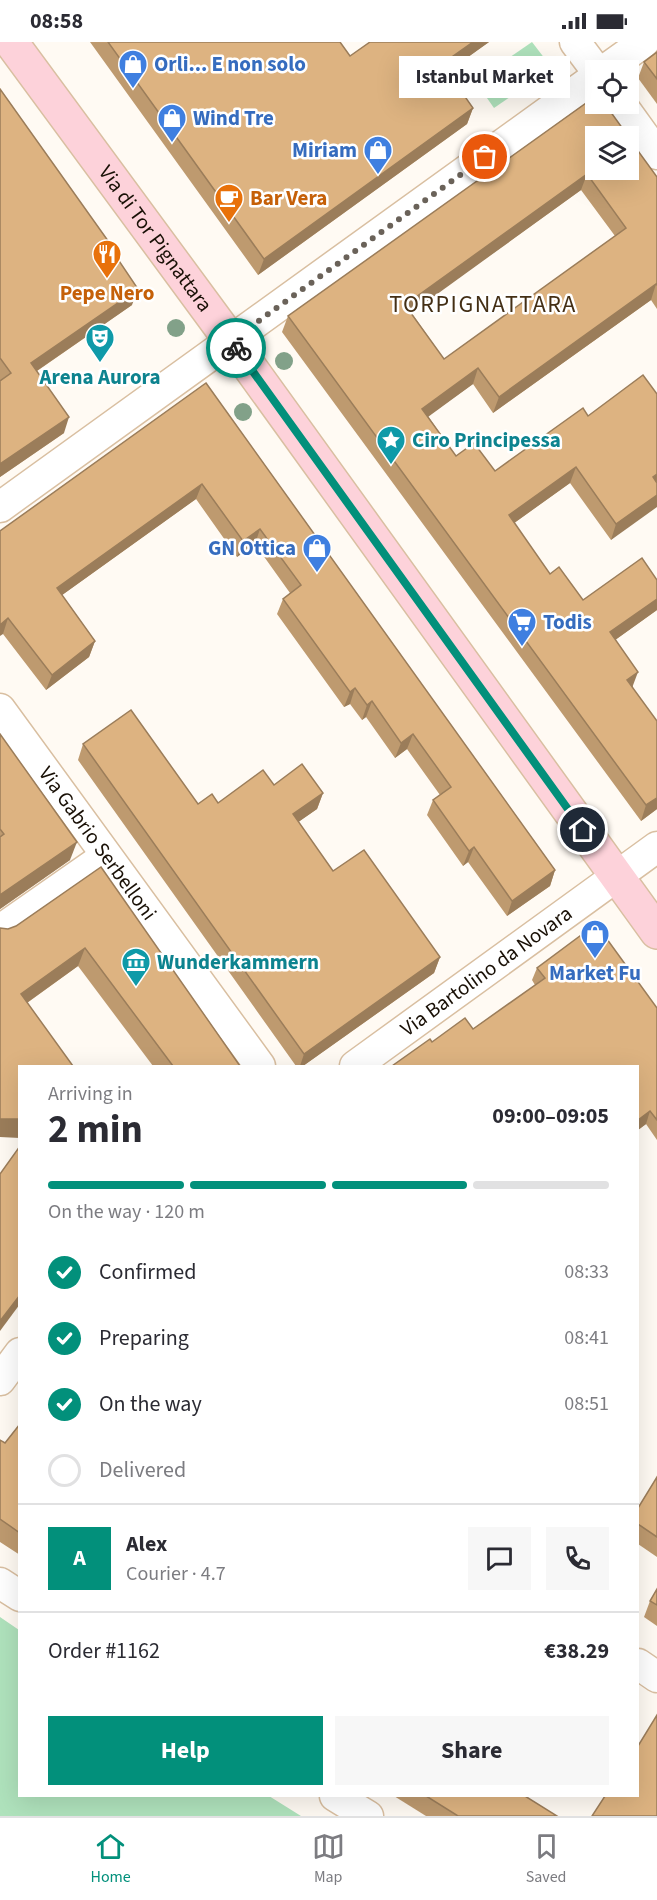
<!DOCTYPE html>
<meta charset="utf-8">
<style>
:root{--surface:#fff;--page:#f7f7f7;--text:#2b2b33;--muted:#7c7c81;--line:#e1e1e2;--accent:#02907b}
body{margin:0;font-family:"Source Sans 3",sans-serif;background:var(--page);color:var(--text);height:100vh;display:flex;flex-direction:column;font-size:22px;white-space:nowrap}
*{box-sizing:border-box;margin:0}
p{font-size:20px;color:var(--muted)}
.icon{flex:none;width:33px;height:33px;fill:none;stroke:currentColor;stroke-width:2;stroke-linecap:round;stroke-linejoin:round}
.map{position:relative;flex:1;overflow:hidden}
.side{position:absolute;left:18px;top:1023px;width:621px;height:732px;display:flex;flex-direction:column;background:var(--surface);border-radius:0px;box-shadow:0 6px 24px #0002}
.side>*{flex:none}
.fabs{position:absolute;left:585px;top:18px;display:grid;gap:12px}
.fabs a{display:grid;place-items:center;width:54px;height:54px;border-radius:0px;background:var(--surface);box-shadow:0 6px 24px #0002;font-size:30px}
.pin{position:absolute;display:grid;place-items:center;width:51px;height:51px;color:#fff;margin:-26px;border:3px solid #fff;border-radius:50%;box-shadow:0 2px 6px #0007}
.courier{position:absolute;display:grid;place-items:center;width:60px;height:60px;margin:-30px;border:4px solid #02907b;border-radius:50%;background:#fff;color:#222;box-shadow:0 2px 8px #0007}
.bubble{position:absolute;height:42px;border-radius:0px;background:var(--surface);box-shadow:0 6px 24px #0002;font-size:20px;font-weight:700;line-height:42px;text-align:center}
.head em{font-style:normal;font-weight:700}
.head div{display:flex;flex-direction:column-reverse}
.head{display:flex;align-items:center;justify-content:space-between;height:102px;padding:0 30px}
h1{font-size:39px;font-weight:700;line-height:45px}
.bar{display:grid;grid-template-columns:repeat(4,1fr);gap:9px 6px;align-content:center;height:72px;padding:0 30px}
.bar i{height:8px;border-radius:4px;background:var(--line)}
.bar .selected{background:var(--accent)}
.bar p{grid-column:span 4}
.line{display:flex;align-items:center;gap:15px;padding:0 30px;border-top:2px solid var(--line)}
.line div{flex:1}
.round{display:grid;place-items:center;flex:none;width:63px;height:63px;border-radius:0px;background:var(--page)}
ol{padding:0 30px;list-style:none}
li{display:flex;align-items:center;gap:18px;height:66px}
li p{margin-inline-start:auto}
li .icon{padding:6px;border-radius:50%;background:var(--accent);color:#fff;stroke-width:4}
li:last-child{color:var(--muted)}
li i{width:33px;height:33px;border:3px solid var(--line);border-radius:50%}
.button{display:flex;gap:12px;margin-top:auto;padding:12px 30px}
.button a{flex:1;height:69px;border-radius:0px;background:var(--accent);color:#fff;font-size:24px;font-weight:700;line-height:69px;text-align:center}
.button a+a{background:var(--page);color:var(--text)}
.status{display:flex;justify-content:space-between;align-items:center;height:42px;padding:0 30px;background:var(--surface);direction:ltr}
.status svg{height:16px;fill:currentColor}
.menu{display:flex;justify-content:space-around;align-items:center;height:84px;border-top:2px solid var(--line);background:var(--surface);font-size:16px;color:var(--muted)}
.menu a{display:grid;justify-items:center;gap:3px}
.menu .selected{color:var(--accent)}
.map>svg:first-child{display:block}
.green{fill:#afe2bc}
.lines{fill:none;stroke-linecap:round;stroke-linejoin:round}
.minor-casing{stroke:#d9bfa1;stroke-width:33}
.secondary-casing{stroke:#d9bfa1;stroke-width:36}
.minor{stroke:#fff;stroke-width:30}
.secondary{stroke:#fdd2da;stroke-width:33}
.tree{fill:#82a189}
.wall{fill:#be9a6f;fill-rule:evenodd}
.shaded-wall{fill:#9b7d5a}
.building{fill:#ddb381;stroke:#9b7d5a;stroke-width:1.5;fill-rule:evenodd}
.done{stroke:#6a6259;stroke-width:6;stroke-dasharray:0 10.8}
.route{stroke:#02907b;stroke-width:8}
.labels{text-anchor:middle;stroke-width:5;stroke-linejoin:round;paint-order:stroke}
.shop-label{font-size:21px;font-weight:bold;fill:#366cbe;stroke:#fff;text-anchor:start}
.food-label{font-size:21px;font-weight:bold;fill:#c56008;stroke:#fff;text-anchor:start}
.street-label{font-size:21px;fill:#191006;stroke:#fff}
.culture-label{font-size:21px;font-weight:bold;fill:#0d838f;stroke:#fff;text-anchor:start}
.quarter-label{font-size:24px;letter-spacing:1.5px;fill:#442f15;stroke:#fff}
</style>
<div class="status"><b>08:58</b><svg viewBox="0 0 49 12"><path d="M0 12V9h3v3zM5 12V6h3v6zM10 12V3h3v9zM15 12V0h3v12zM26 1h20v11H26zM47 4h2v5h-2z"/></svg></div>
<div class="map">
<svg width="657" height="1774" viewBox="0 0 657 1774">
<rect width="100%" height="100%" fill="#fffaf3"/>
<g class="green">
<polygon points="532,0 552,26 494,66 475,39"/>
<polygon points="0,1575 19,1588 20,1754 269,1754 301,1774 0,1774"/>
</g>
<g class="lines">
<g class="minor-casing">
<g id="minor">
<polyline points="575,0 596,28"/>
<polyline points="605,28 644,0"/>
<polyline points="621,62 657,112"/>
<polyline points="0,465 596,35"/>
<path id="s1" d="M0 667 260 1024"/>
<polyline points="0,888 106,814"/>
<path id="s2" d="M355 1024 657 805"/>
<polyline points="0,1338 20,1311"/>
<polyline points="0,1541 20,1554"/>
<polyline points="638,1622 657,1635"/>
<polyline points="335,1754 368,1774"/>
</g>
</g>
<g class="secondary-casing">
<g id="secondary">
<path id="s3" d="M11 0 231 299 657 890"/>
</g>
</g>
<use href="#minor" class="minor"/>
<use href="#secondary" class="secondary"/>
</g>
<g class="tree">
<circle cx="176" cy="286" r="9"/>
<circle cx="284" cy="319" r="9"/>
<circle cx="243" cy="370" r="9"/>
</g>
<g class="wall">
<polygon points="90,0 340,0 350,14 370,0 489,0 447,30 473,66 467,82 258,233"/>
<polygon points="657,10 657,62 638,36 644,20"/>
<polygon points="0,47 111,203 110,205 132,263 37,329 64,391 0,435"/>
<path d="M596 54 657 135V267L651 258 493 371 473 342 428 374 456 414 495 429 588 374 657 453 611 498 570 441 514 481 550 532 583 558 657 538V568L615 598 633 645 657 767 641 779 282 290 288 274ZM581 148 615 194 444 317 411 270Z"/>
<polygon points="206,341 555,828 550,844 507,874 468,820 463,824 427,773 433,758 440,753 407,707 395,716 366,675 362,678 350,662 344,665 277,572 283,557 290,551 255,502 237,515 196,457 62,553 95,599 89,615 46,648 3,592 0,489"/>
<polygon points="0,692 70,818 0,867"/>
<polygon points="83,702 198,762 218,761 274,743 323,751 317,767 298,780 333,829 440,915 434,931 303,1024 296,1024 78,718"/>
<polygon points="101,825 240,1024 153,1024 78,924 27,961 20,1024 8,887 16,884"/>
<polygon points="537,926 657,966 657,1098 646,1082 638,1088 638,1024 432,1000 473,987 535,943 532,938"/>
<polygon points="20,1382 20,1513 0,1500 0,1398 5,1401"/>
<polygon points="657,1435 657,1515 638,1502 638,1466"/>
<polygon points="657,1547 657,1584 644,1575 650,1559"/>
<polygon points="394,1754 525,1754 557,1774 426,1774"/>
</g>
<g class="shaded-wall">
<polygon points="473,0 489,0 436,38 442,22"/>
<polygon points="473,66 467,82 258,233 264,217"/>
<polygon points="587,132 581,148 400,279 405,263"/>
<polygon points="656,242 651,258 493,371 499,355"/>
<polygon points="138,247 132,263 25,337 31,321"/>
<polygon points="478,326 473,342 417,383 422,367"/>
<polygon points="69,375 64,391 0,435 0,422"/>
<polygon points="576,425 570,441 503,489 509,473"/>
<polygon points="657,432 657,444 653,435"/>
<polygon points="202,442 196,457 51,561 57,546"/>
<polygon points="657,453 657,465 611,498 616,482"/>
<polygon points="260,487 255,502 237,515 243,499"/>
<polygon points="657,557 657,568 604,606 610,590"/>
<polygon points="8,576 3,592 0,594 0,583"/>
<polygon points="95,599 89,615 46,648 52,633"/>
<polygon points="638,630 632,646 627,638"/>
<polygon points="355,646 350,662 344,665 350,650"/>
<polygon points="372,659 366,675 362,678 367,663"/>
<polygon points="413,692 407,707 395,716 401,701"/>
<polygon points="323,751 317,767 287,788 293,772"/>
<polygon points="657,756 657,767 641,779 646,763"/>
<polygon points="77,800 70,818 0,867 0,853"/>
<polygon points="474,805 468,820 463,824 469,809"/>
<polygon points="555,828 550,844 507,874 512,859"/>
<polygon points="85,906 78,924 14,970 21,952"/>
<polygon points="440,915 434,931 303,1024 300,1024 304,1012"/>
<polygon points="650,1069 646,1082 638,1088 638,1078"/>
<polygon points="0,1077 20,1077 20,1096 0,1095"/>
<polygon points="20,1253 20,1262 0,1289 0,1279"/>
</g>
<g class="building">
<polygon points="108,0 340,0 350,14 370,0 473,0 442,22 473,66 264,217"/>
<polygon points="657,10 657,37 644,20"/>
<polygon points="0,47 111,203 109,204 138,247 31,321 69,375 0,422 0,339 11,331 0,316"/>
<path d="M596 54V62H605L628 94H596V128H628V95L657 135V243L656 242 499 355 478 326 422 367 456 414 474 401 495 429 583 366 588 374 643 333 657 352V432L653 435 657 441V453L616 482 576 425 509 473 550 532 559 525 583 558 642 516 657 538V557L610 590 638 630 627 638 657 679V756L646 763 288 274ZM587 132 626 186 444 317 405 263Z"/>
<polygon points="206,341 555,828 512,859 474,805 469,809 433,758 451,745 413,692 401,701 372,659 367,663 355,646 350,650 283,557 301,543 260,487 243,499 202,442 57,546 95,599 52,633 8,576 0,583 0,489"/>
<polygon points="131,668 198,762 212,752 218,761 263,728 274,743 302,722 323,751 293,772 333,829 364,808 440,915 304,1012 83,702"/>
<polygon points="0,692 77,800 0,853 0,795 4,792 0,787"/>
<polygon points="101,825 240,1024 173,1024 85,906 21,952 73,1024 20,1024 20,1077 0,1077 0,886 8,887 16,884"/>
<polygon points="596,882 657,966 657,1078 650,1069 638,1078 638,1024 392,1024 430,997 432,1000 465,976 473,987 545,936 537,926"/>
<polygon points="20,1104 20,1253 0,1279 0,1132"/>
<polygon points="20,1382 20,1491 0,1477 0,1398 5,1401"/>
<polygon points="657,1435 657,1495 638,1482 638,1466"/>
<polygon points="657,1547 657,1563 650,1559"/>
<polygon points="657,1673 657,1774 592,1774 605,1754 638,1754 638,1704"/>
<polygon points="426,1754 525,1754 557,1774 458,1774"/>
</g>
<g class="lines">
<polyline class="done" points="236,306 231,299 485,115"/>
<polyline class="route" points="236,306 583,788"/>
</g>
<defs>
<g id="shop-pin" transform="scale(1.5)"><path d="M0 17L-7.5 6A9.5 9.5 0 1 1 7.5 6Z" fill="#3f7fe0" stroke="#fff"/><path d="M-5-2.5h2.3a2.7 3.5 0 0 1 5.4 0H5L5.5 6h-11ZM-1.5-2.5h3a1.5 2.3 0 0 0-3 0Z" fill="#fff"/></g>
<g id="cafe-pin" transform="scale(1.5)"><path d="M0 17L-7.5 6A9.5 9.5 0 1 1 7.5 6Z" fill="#e8710a" stroke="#fff"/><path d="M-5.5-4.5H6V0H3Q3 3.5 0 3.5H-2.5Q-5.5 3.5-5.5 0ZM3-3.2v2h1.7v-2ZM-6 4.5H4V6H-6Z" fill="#fff"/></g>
<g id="restaurant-pin" transform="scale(1.5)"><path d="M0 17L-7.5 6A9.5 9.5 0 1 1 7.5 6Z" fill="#e8710a" stroke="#fff"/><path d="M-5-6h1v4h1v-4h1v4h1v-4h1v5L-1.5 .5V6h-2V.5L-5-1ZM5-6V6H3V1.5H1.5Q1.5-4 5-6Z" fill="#fff"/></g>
<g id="theatre-pin" transform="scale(1.5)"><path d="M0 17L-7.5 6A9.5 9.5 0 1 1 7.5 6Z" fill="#0f9aa8" stroke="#fff"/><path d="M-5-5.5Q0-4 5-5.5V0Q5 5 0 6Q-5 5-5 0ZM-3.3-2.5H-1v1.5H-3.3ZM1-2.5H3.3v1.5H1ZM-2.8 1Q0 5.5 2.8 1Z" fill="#fff"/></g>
<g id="sight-pin" transform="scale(1.5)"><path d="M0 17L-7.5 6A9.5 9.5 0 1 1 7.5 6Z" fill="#0f9aa8" stroke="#fff"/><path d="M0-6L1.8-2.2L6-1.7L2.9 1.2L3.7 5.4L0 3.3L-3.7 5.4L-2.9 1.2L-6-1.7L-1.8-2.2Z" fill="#fff"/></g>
<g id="supermarket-pin" transform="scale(1.5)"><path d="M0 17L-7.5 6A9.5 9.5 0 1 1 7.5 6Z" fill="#3f7fe0" stroke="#fff"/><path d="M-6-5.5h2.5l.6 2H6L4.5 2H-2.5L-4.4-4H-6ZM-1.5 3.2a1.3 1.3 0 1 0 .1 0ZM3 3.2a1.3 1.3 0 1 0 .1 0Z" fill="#fff"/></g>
<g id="museum-pin" transform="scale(1.5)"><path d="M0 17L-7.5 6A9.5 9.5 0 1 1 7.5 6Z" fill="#0f9aa8" stroke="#fff"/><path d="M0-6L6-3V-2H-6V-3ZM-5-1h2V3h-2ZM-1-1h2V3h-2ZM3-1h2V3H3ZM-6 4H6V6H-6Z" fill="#fff"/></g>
</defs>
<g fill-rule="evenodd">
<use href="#shop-pin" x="133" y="22"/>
<use href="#shop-pin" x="172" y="76"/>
<use href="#shop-pin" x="378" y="108"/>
<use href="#cafe-pin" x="229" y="156"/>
<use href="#restaurant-pin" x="107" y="212"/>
<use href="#theatre-pin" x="100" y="296"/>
<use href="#sight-pin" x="391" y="398"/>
<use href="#shop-pin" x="317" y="506"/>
<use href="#supermarket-pin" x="522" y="580"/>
<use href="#shop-pin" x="595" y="892"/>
<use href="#museum-pin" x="136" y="920"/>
</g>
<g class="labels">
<g class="shop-label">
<text x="154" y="29">Orli... E non solo</text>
<text x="193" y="83">Wind Tre</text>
<text x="357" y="115" text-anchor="end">Miriam</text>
<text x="296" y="513" text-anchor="end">GN Ottica</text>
<text x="543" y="587">Todis</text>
<text x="595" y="938" text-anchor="middle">Market Fu</text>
</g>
<g class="food-label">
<text x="250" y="163">Bar Vera</text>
<text x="107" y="258" text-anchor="middle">Pepe Nero</text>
</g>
<g class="street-label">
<text dy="7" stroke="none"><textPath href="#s3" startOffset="244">Via di Tor Pignattara</textPath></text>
<text dy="7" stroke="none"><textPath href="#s1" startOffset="166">Via Gabrio Serbelloni</textPath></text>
<text dy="7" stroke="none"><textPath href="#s2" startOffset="162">Via Bartolino da Novara</textPath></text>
</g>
<g class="culture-label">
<text x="100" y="342" text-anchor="middle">Arena Aurora</text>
<text x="412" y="405">Ciro Principessa</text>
<text x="157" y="927">Wunderkammern</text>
</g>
<g class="quarter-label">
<text x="483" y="270">TORPIGNATTARA</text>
</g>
</g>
</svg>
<div class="fabs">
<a><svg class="icon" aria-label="locate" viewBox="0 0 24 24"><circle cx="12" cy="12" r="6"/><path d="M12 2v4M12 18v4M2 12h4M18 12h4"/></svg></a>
<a><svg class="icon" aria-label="layers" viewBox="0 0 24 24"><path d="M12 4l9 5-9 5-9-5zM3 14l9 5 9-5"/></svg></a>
</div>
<div class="pin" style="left:485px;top:115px;background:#ea580c"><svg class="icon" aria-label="bag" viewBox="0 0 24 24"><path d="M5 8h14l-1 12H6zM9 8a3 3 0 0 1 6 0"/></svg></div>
<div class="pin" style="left:583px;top:788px;background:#1f2937"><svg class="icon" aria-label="home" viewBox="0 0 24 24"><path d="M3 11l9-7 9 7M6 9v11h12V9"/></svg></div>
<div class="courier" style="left:236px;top:306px"><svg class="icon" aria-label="bike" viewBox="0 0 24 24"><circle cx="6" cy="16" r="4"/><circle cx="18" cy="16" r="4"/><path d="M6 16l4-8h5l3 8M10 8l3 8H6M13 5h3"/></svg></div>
<div class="bubble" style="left:399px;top:14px;width:171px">Istanbul Market</div>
<section class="side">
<div class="head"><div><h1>2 min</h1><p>Arriving in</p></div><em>09:00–09:05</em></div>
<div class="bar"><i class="selected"></i><i class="selected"></i><i class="selected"></i><i></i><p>On the way · 120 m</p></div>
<ol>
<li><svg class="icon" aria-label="check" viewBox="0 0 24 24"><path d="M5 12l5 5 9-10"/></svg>Confirmed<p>08:33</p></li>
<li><svg class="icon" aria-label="check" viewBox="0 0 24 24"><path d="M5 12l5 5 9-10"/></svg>Preparing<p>08:41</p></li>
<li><svg class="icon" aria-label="check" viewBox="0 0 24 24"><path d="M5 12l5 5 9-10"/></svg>On the way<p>08:51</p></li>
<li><i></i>Delivered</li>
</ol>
<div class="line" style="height:108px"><b class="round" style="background:var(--accent);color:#fff">A</b><div><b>Alex</b><p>Courier · 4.7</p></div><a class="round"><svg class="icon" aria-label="chat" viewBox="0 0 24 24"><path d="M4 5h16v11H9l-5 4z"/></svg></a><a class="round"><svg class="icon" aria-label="phone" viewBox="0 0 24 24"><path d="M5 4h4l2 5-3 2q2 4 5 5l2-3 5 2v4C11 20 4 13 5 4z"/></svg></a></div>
<div class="line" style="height:78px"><div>Order #1162</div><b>€38.29</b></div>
<div class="button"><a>Help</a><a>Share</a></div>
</section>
</div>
<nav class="menu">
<a class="selected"><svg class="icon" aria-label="home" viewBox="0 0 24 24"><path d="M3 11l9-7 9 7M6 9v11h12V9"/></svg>Home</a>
<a><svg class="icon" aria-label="map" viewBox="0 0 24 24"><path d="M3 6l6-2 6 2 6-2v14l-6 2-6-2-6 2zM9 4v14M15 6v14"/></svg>Map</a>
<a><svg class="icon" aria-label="saved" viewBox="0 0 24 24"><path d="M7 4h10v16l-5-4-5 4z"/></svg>Saved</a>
</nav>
